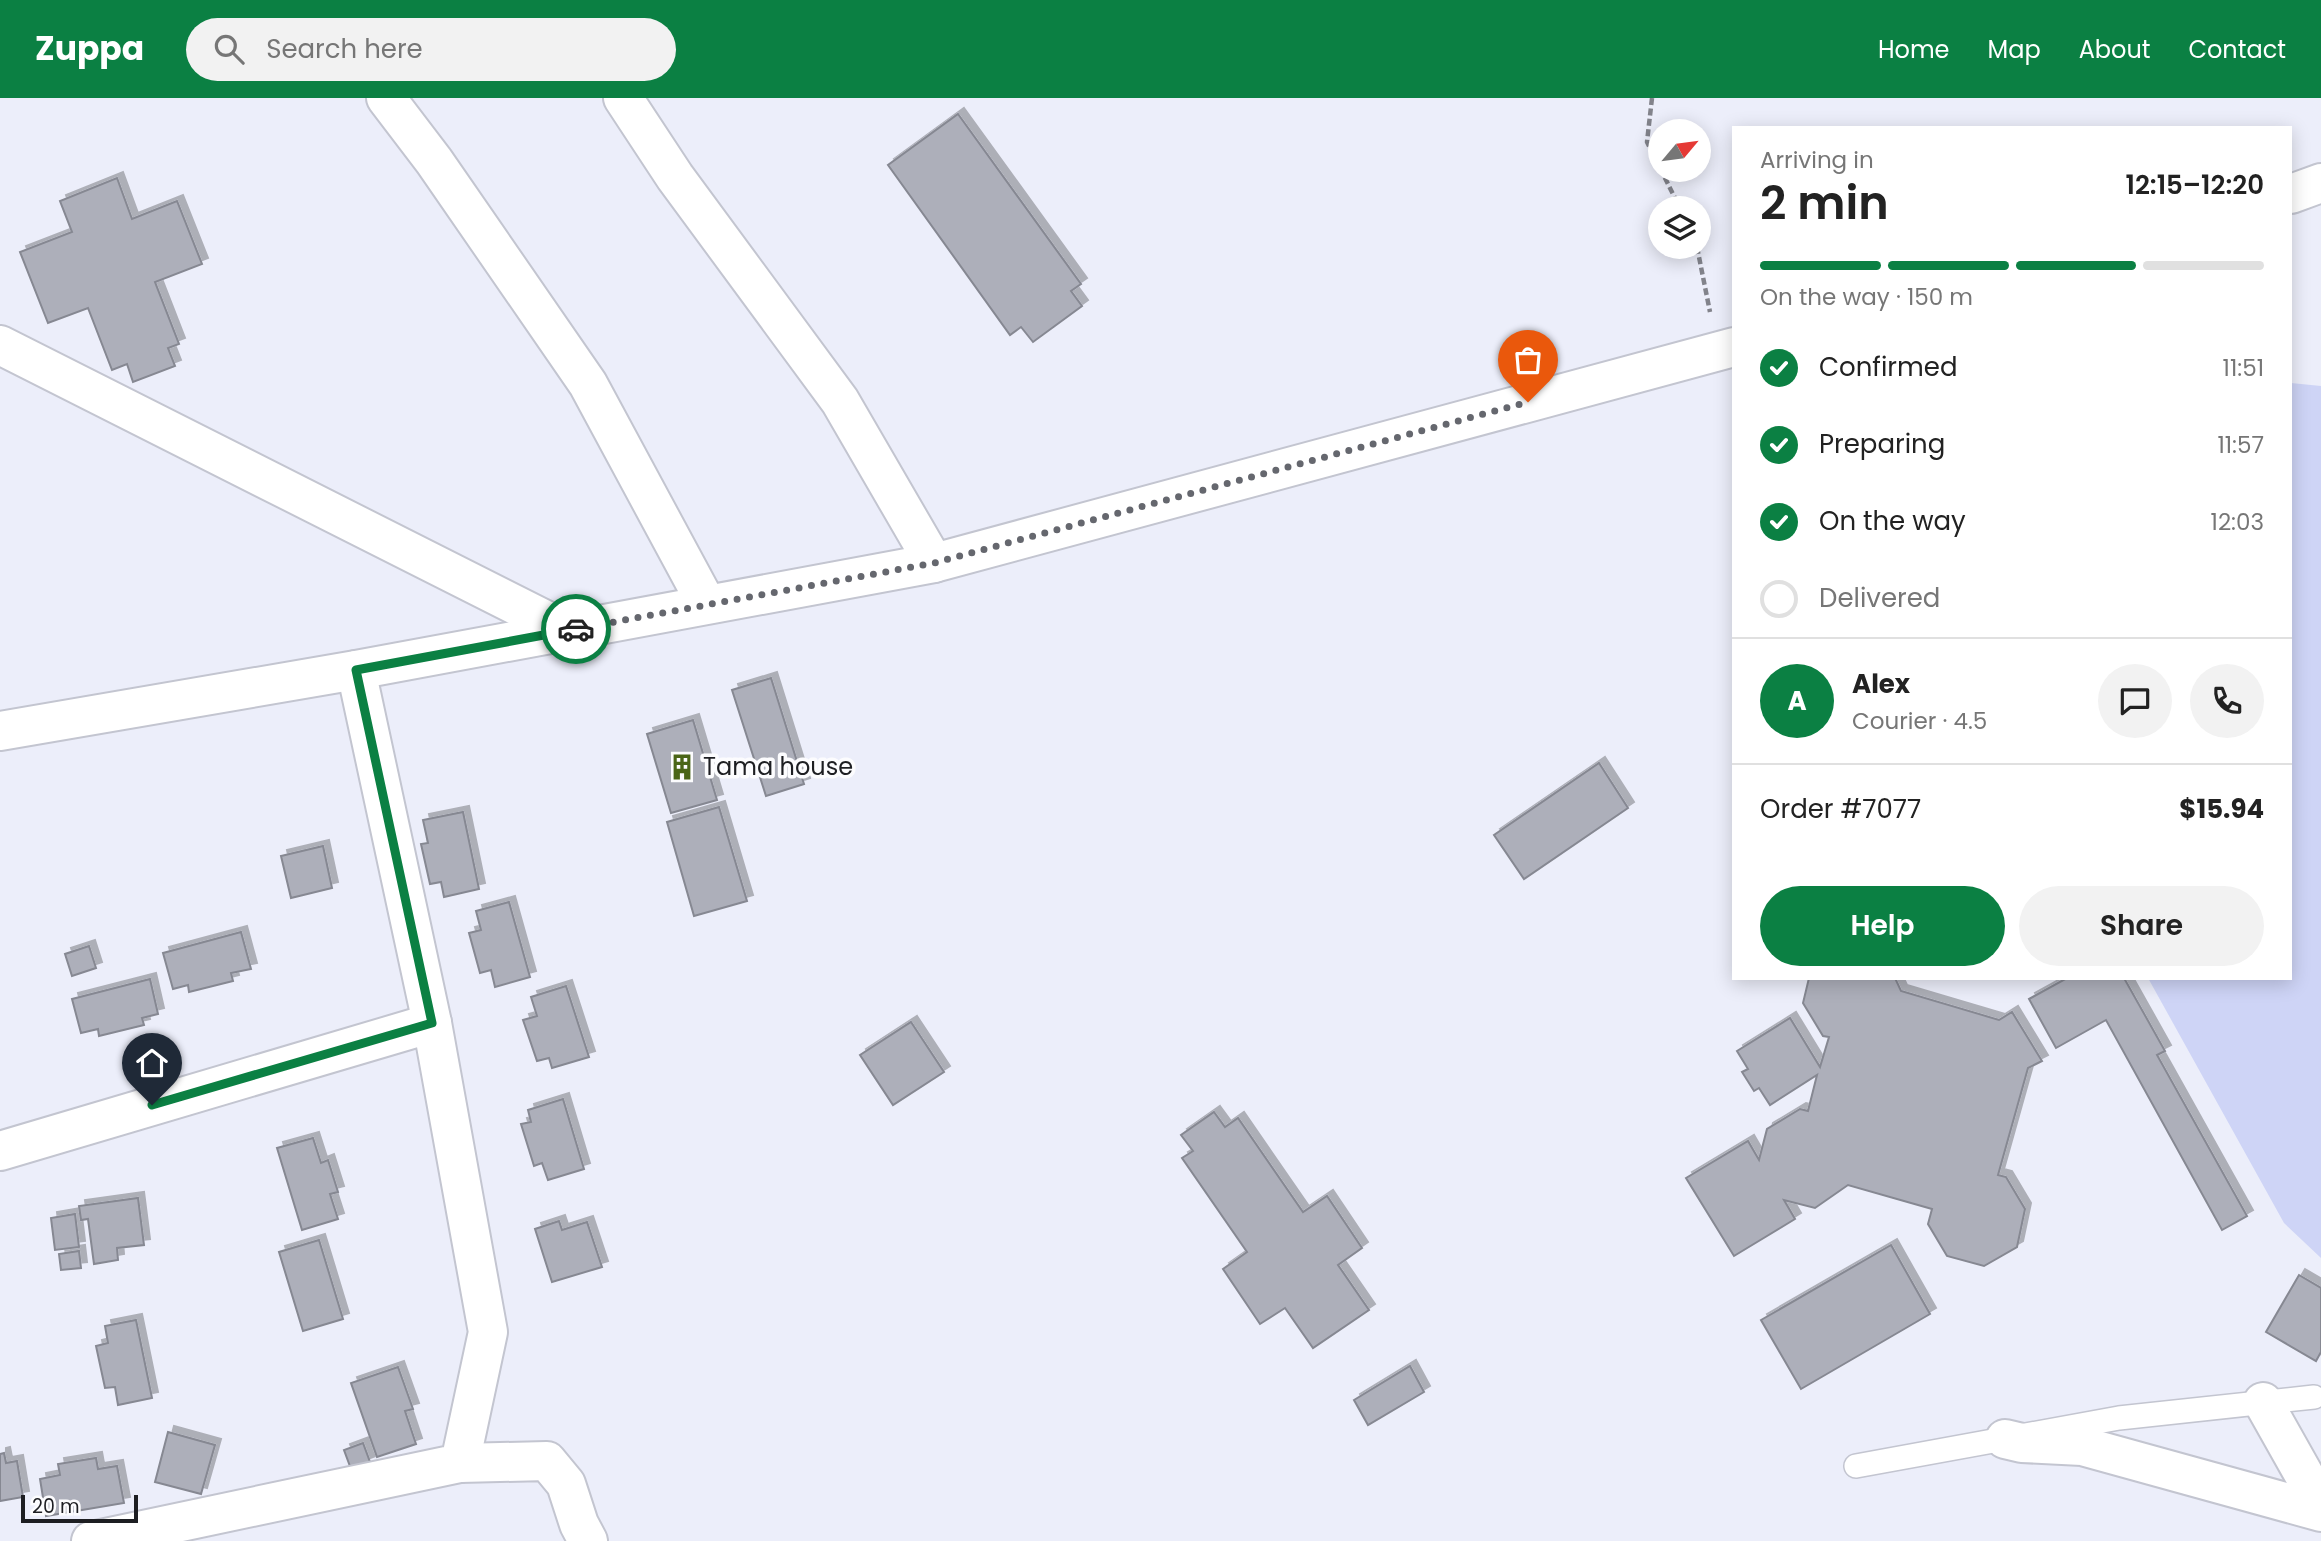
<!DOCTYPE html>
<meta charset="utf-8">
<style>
:root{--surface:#fff;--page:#f2f2f2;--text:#222;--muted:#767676;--line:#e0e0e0;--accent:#0b8043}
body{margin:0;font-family:Poppins,sans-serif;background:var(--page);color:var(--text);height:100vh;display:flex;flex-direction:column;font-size:26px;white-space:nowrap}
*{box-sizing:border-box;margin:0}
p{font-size:23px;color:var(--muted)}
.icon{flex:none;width:38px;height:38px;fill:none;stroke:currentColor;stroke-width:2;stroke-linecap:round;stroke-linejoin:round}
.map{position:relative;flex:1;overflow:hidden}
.details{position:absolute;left:1732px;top:28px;width:560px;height:854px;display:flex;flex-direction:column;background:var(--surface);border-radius:0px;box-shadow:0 4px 18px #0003}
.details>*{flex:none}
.needle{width:46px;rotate:61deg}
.controls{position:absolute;left:1648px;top:21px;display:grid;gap:14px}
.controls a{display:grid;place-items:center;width:63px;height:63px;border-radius:50%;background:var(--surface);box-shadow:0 4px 18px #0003;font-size:35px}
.scale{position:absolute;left:21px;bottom:18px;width:117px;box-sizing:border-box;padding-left:7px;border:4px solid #1d1e22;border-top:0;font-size:19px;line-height:24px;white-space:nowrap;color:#1d1e22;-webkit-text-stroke:5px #fcfcfe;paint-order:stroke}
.pin{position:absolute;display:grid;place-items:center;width:60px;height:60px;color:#fff;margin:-72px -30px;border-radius:50% 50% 50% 0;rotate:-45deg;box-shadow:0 0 7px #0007}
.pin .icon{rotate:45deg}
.courier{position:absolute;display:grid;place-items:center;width:70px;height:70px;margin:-35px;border:5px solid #0b8043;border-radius:50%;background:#fff;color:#222;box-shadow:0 2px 9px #0007}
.head em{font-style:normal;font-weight:600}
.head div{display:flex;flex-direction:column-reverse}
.head{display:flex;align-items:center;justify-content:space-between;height:119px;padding:0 28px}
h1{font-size:46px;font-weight:600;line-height:52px}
.bar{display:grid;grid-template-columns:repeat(4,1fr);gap:10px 7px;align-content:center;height:84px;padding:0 28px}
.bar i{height:9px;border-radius:5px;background:var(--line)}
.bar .active{background:var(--accent)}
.bar p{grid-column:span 4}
.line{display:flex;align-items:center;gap:18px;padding:0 28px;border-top:2px solid var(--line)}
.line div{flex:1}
.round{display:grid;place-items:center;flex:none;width:74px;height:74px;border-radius:37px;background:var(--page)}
ol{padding:0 28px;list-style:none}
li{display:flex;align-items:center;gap:21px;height:77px}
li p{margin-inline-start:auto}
li .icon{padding:7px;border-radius:50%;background:var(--accent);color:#fff;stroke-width:4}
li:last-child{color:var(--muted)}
li i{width:38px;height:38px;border:4px solid var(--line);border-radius:50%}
.cta{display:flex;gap:14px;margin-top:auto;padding:14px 28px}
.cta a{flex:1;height:80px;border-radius:42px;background:var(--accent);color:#fff;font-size:28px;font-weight:600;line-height:80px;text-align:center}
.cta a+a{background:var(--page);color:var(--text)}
header{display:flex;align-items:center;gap:42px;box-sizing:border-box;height:98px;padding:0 35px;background:var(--accent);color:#fff}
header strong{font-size:33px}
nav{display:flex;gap:38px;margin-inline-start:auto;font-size:24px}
.search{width:490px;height:63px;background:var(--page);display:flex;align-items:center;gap:18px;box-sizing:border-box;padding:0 24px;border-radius:38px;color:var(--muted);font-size:26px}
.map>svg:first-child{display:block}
.green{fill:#ced4f6}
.building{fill:#adafba;stroke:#868892;stroke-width:2;filter:url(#shadow)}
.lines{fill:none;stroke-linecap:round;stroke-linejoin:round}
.lane-casing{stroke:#c3c5d0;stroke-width:26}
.street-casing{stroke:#c3c5d0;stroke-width:42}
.secondary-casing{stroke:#c3c5d0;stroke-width:42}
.path{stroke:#82838b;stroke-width:4.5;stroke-dasharray:7 3.5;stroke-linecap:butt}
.lane{stroke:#fff;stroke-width:23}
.street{stroke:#fff;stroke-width:38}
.secondary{stroke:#fff;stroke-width:38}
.done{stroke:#65676e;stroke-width:7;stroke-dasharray:0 12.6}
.route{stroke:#0b8043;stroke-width:9}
.labels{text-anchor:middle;stroke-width:7;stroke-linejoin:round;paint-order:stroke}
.poi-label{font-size:24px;fill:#1d1e22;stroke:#fcfcfe;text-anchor:start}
</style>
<header>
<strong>Zuppa</strong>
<div class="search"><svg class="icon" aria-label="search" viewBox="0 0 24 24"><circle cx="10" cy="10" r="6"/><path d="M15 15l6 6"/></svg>Search here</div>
<nav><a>Home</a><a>Map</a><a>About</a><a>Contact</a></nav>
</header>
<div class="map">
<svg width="2321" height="1443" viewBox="0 0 2321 1443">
<defs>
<filter id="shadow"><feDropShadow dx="6" dy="-6" stdDeviation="0" flood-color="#0004"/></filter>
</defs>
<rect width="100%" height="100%" fill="#eceefa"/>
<polygon class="green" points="2291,285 2321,288 2321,1160 2284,1125 2148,880 2291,880"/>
<g class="building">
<polygon points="958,16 1081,186 1071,193 1082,208 1033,244 1021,229 1010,237 888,67"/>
<polygon points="117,80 132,121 177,103 202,166 155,184 179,246 168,250 175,268 133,284 127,266 112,272 88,210 48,225 20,154 72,134 60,103"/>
<polygon points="771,580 804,686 766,698 732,592"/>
<polygon points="693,622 717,702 671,715 647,636"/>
<polygon points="1599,665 1628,710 1524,781 1494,737"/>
<polygon points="719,709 747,803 694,818 667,724"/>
<polygon points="463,714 479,791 444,799 441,784 430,786 421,746 428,745 423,722"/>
<polygon points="323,748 332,790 291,800 281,758"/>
<polygon points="509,804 530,879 495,889 491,872 480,875 469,835 481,832 476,813"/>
<polygon points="241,834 251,871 231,875 233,883 189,894 188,887 173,891 163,855"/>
<polygon points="89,848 96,870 72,878 65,856"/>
<polygon points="1809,880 1895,880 1901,893 1999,922 2012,914 2042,963 2028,970 1998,1077 2006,1079 2025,1111 2017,1149 1984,1168 1947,1158 1928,1126 1932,1111 1848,1087 1815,1110 1784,1102 1795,1121 1734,1158 1686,1080 1748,1043 1759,1062 1767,1031 1800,1011 1808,1013 1817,977 1770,1007 1759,990 1754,993 1742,974 1748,971 1737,953 1790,920 1820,969 1829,939 1823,938 1803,905"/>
<polygon points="2067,880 2124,880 2165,953 2157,957 2247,1118 2222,1132 2106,922 2056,950 2029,901"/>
<polygon points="150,881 158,916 142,920 144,927 99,938 98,931 81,935 72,901"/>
<polygon points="566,888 589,959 552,970 549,960 537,963 523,922 537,918 531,899"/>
<polygon points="911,924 944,974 893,1007 860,957"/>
<polygon points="563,1001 584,1071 548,1082 542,1065 534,1068 521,1026 531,1024 528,1012"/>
<polygon points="1214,1014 1225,1029 1238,1020 1303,1114 1327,1098 1362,1150 1338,1167 1369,1212 1313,1250 1285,1210 1260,1226 1223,1171 1247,1154 1182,1060 1193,1053 1181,1037"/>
<polygon points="313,1040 321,1065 328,1062 338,1094 330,1096 338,1121 302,1132 277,1050"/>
<polygon points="138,1100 144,1147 117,1150 118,1162 94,1166 88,1121 81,1122 79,1108"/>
<polygon points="75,1116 79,1149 55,1152 51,1120"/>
<polygon points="559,1123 562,1132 587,1124 602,1169 552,1184 535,1131"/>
<polygon points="319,1142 343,1221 303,1233 279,1154"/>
<polygon points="1891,1147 1930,1216 1801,1291 1761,1222"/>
<polygon points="79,1153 81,1170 61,1172 59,1156"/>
<polygon points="2299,1177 2321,1190 2321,1254 2316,1263 2266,1234"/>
<polygon points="136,1222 152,1300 118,1307 115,1289 105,1290 96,1248 108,1245 105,1228"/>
<polygon points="1410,1268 1424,1294 1368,1327 1354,1302"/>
<polygon points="398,1269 413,1311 405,1313 416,1346 377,1359 351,1285"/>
<polygon points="168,1334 215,1347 201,1396 155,1384"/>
<polygon points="363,1345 370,1364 351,1371 344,1352"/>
<polygon points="4,1355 6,1365 17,1363 23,1399 0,1403 0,1356"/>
<polygon points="96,1360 98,1371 117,1368 124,1405 46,1418 40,1381 60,1377 58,1366"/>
</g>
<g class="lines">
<g class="lane-casing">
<polyline id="lane" points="1856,1368 2119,1320 2314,1299"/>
</g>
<g class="street-casing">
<g id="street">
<polyline points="386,0 434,63 588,286 706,505"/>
<polyline points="623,0 675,79 840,303 934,465"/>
<polyline points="0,247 567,533"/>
<polyline points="0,1053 432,925"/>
<polyline points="2263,1304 2321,1407"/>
<polyline points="2005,1341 2022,1345 2082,1348 2321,1414"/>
<polyline points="460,1365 547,1363 566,1386 579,1426 588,1443"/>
<polyline points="91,1443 460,1365 488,1234 432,925 356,572"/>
</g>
</g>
<g class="secondary-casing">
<g id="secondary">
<polyline points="2291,96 2321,85"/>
<polyline points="0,633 356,572 934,465 1734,249"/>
</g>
</g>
<g class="path">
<polyline points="1652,0 1647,44 1680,110"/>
<polyline points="1697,149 1710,214"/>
</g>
<use href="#lane" class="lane"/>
<use href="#street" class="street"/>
<use href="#secondary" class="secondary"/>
</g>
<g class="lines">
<polyline class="done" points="576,531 934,465 1528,304"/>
<polyline class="route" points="152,1007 432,925 356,572 576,531"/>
</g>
<defs>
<g id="building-bare" transform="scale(2.1)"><path d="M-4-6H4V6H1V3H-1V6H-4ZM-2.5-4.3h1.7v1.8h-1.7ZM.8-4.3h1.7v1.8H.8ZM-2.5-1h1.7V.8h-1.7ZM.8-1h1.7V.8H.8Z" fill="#4a6517" stroke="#fcfcfe" stroke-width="2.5" paint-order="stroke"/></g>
</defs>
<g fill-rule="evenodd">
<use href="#building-bare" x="682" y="669"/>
</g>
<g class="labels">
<g class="poi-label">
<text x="703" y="677">Tama house</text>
</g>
</g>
</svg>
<div class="controls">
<a><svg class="needle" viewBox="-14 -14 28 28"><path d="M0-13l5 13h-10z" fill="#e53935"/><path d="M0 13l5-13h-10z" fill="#767676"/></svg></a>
<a><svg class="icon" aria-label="layers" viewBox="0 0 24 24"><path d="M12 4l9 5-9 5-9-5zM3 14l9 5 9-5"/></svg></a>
</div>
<div class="scale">20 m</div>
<div class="pin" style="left:1528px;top:304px;background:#ea580c"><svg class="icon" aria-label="bag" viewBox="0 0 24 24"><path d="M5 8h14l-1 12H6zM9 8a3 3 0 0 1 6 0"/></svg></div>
<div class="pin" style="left:152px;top:1007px;background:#1f2937"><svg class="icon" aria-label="home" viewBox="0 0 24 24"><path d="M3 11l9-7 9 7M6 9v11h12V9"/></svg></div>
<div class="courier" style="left:576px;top:531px"><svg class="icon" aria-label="car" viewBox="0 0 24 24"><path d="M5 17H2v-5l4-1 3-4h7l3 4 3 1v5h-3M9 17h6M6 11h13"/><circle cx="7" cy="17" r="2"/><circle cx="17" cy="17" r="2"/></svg></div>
<section class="details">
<div class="head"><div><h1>2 min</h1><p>Arriving in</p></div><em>12:15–12:20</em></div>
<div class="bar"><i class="active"></i><i class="active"></i><i class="active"></i><i></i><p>On the way · 150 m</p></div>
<ol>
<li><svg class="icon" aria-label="check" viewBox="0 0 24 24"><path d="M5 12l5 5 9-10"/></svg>Confirmed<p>11:51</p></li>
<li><svg class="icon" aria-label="check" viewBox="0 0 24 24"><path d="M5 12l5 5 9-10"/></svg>Preparing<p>11:57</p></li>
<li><svg class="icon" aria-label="check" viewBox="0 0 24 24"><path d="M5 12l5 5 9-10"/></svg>On the way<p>12:03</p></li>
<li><i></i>Delivered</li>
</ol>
<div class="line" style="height:126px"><b class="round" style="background:var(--accent);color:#fff">A</b><div><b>Alex</b><p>Courier · 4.5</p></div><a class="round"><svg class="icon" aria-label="chat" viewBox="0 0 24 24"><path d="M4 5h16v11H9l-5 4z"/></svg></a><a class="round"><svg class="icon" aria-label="phone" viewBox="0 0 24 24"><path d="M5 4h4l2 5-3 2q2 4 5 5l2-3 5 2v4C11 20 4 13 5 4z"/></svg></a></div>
<div class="line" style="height:91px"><div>Order #7077</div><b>$15.94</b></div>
<div class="cta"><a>Help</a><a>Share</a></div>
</section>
</div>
